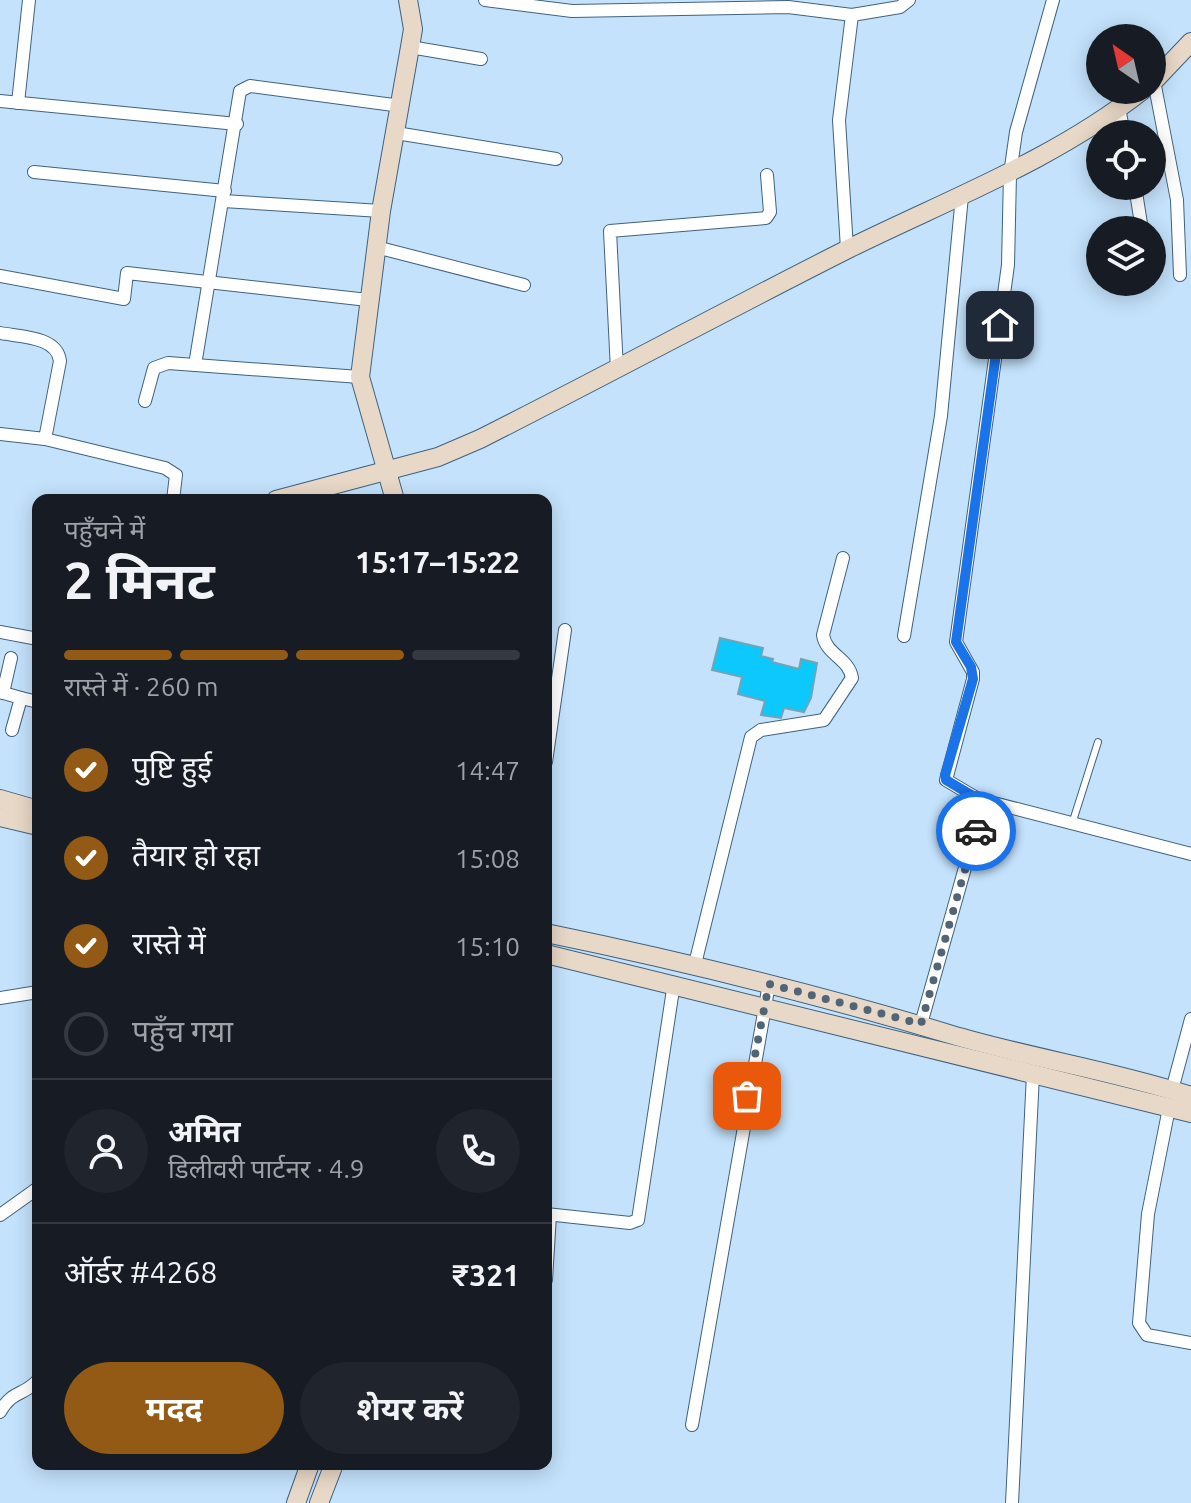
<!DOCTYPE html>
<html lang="hi">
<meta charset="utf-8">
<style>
:root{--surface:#171b24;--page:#20242c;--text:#f1f3f6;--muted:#9ea1a6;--line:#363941;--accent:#925a14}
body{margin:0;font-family:Ubuntu,"Noto Sans Devanagari",sans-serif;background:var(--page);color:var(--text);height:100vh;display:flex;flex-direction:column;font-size:30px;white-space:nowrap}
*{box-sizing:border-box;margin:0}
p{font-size:26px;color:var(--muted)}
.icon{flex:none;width:44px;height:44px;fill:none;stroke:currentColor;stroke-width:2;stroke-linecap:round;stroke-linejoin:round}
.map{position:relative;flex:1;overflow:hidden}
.sheet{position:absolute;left:32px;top:494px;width:520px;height:976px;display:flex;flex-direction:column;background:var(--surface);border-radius:16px;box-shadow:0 4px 20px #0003}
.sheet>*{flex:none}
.needle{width:52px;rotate:326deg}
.controls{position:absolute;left:1086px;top:24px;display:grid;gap:16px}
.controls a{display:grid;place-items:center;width:80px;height:80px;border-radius:50%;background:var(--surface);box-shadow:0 4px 20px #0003;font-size:40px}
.pin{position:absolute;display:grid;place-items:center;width:68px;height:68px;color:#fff;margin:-34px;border-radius:16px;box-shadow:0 4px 12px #0006}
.courier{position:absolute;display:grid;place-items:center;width:80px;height:80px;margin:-40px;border:6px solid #1a73e8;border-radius:50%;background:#fff;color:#222;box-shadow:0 2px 10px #0007}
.overview em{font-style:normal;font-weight:700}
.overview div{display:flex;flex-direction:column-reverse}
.overview{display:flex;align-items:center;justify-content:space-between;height:136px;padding:0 32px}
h1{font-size:52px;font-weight:700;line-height:60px}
.bar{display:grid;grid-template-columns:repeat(4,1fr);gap:12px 8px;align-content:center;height:96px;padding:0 32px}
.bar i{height:10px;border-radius:6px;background:var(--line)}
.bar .on{background:var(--accent)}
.bar p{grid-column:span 4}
.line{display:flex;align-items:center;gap:20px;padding:0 32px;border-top:2px solid var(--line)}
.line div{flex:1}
.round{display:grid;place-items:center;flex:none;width:84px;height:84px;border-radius:42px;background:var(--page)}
ol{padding:0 32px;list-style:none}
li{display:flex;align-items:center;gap:24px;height:88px}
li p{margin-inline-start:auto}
li .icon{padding:8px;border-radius:50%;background:var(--accent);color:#fff;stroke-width:4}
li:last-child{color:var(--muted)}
li i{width:44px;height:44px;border:4px solid var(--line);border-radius:50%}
.primary-button{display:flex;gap:16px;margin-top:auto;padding:16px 32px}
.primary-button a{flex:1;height:92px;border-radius:48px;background:var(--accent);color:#fff;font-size:32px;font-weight:700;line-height:92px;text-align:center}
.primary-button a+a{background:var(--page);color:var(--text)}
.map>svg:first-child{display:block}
.building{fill:#0dc8fc;stroke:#72a3b7;stroke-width:2}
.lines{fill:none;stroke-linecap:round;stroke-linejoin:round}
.lane-casing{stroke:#40627e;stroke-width:8}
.street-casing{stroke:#40627e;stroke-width:14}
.secondary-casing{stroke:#40627e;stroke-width:20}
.lane{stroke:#fff;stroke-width:6}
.street{stroke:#fff;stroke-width:12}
.secondary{stroke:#e8d8c7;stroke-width:18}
.done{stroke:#526576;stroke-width:8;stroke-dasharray:0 14.4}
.route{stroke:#1a73e8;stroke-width:10}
</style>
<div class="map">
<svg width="1191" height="1503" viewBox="0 0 1191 1503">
<rect width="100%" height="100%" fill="#c4e2fc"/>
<polygon class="building" points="720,638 763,648 761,656 773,659 772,662 799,669 801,659 817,663 811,698 804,712 784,708 781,718 761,715 765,701 738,694 742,677 712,670"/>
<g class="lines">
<g class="lane-casing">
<polyline id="lane" points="1072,824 1098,742"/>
</g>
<g class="street-casing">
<g id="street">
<polyline points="485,0 572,11 788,7 852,15 900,7 909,0"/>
<polyline points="410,47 481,59"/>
<polyline points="1154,81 1177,200 1180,275"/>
<polyline points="0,101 237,124"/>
<polyline points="18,103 29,0"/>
<polyline points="1119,108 1124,134"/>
<polyline points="396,133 556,159"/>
<polyline points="34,172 225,191"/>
<polyline points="1135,186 1142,230"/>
<polyline points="223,201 381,211"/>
<polyline points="376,247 524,285"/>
<polyline points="847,249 839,120 852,15"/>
<polyline points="0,276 124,299 127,273 368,300"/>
<path d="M0 333C20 337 57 336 60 361L45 439 0 434"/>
<polyline points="195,365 240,91 250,86 401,106"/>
<polyline points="617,370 610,231 766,218 770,212 767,175"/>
<polyline points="145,401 154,368 168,363 360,377"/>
<polyline points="45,439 165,468 176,475 173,500"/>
<polyline points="0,632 38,639"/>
<polyline points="904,636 941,416 962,196"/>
<polyline points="0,692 21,698 12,730"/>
<polyline points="3,693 11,658"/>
<polyline points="21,698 38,702"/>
<polyline points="546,762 565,630"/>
<polyline points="978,799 1191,854"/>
<path d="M695 964 751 737 761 730 824 720 852 678C849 658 826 655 823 635L843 558"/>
<polyline points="0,998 38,992"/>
<polyline points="921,1024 981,811 978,799 946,780 973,679 973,672 956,642 1008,265 1010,174 1016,132 1053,0"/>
<polyline points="1172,1090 1191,1019"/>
<polyline points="1169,1108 1148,1214 1139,1323 1147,1335 1191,1343"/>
<polyline points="546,1214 630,1223 638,1220 674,983"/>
<polyline points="0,1215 38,1188"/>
<polyline points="546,1280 550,1215"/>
<path d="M0 1412C12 1390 24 1396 38 1380"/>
<polyline points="692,1425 769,984"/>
<polyline points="1012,1503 1033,1074"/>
</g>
</g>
<g class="secondary-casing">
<g id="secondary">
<polyline points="1152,83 1191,42"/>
<path d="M276 500 438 457 480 439C603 377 725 311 848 249 949 199 1054 160 1143 90"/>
<polyline points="395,500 360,377 381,211 410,47 413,29 408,0"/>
<polyline points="0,799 38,810"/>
<polyline points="0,817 38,826"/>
<path d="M546 933C682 961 816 994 949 1034 1029 1058 1111 1070 1191 1096"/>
<polyline points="546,954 1191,1113"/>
<polyline points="296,1503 310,1464"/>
<polyline points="319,1503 334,1464"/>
</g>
</g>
<use href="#lane" class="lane"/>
<use href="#street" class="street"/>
<use href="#secondary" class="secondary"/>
</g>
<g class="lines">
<polyline class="done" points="747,1096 769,984 921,1024 976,831"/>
<polyline class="route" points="976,831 981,811 978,799 946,780 945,775 973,679 971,667 956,642 1000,325"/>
</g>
</svg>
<div class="controls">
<a><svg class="needle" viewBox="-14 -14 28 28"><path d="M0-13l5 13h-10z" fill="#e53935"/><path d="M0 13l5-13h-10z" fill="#9ea1a6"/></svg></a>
<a><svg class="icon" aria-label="locate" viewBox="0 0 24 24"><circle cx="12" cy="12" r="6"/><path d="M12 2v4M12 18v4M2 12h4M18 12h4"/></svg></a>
<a><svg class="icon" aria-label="layers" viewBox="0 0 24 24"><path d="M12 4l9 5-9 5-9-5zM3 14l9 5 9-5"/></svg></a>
</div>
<div class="pin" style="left:747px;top:1096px;background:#ea580c"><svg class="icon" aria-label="bag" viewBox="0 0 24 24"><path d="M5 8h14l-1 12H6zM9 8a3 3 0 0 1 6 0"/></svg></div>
<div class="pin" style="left:1000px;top:325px;background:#1f2937"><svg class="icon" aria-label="home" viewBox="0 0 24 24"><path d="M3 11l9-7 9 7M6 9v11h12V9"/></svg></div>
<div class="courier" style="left:976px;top:831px"><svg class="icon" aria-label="car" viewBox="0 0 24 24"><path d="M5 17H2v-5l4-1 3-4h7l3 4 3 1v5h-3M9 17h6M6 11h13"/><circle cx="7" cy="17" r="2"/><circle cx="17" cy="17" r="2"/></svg></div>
<section class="sheet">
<div class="overview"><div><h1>2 मिनट</h1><p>पहुँचने में</p></div><em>15:17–15:22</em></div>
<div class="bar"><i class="on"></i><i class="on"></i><i class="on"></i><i></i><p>रास्ते में · 260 m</p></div>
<ol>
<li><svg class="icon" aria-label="check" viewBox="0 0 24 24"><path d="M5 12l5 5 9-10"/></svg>पुष्टि हुई<p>14:47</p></li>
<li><svg class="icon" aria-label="check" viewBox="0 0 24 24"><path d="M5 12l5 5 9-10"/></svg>तैयार हो रहा<p>15:08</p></li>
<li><svg class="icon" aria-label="check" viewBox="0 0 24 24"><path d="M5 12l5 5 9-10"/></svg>रास्ते में<p>15:10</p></li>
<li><i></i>पहुँच गया</li>
</ol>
<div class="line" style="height:144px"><a class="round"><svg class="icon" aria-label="person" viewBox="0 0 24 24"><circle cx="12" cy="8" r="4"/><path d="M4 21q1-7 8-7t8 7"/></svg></a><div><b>अमित</b><p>डिलीवरी पार्टनर · 4.9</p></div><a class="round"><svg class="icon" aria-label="phone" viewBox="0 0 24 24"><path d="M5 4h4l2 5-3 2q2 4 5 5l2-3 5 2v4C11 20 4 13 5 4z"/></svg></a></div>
<div class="line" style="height:104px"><div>ऑर्डर #4268</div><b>₹321</b></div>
<div class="primary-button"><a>मदद</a><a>शेयर करें</a></div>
</section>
</div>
